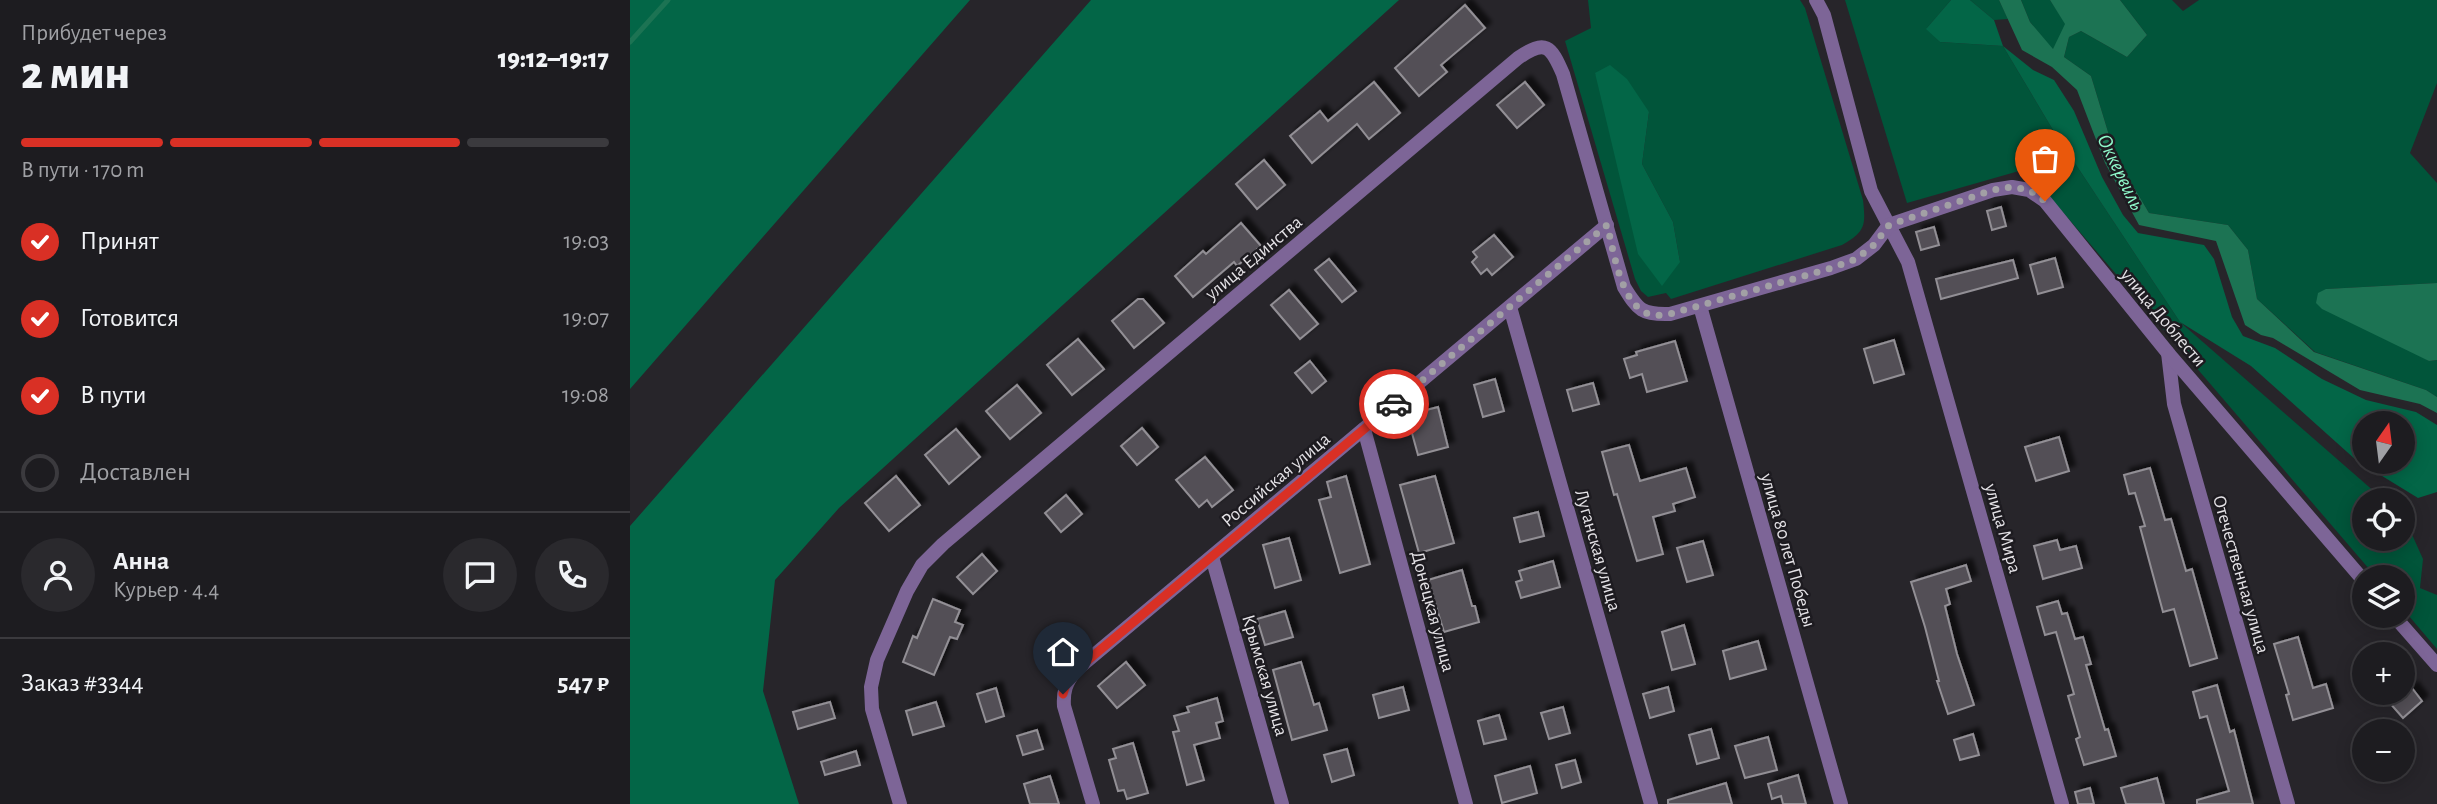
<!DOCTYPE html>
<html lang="ru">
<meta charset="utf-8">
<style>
:root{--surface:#1d1c20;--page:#2a292d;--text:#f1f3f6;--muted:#a0a1a5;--line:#3b3a3e;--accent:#d93025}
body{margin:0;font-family:"Alegreya Sans",sans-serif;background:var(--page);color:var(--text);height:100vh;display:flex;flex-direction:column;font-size:26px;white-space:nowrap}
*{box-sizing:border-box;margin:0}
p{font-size:23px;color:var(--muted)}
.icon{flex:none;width:38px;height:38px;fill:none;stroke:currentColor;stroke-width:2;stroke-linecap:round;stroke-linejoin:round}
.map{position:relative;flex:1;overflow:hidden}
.details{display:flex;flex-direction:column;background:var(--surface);width:630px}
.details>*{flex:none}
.needle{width:46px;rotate:14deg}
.tools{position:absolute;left:1722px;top:411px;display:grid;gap:14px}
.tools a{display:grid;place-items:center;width:63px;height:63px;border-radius:50%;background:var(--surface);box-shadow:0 4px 18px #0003,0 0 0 2px var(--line);font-size:35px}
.pin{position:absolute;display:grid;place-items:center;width:60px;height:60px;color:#fff;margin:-72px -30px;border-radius:50% 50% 50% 0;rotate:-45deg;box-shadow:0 0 7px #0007}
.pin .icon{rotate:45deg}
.courier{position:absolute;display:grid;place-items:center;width:70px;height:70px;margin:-35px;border:5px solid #d93025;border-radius:50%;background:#fff;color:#222;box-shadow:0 2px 9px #0007}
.headline em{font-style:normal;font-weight:800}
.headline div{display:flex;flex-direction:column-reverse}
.headline{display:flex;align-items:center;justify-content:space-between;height:119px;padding:0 21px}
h1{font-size:46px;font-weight:800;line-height:52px}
.bar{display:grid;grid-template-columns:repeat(4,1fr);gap:10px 7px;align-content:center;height:84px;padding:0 21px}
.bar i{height:9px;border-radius:5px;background:var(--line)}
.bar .selected{background:var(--accent)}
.bar p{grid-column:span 4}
.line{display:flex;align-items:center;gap:18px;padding:0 21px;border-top:2px solid var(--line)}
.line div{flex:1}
.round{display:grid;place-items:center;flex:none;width:74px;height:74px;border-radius:37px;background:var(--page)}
ol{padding:0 21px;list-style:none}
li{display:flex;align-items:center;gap:21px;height:77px}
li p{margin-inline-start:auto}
li .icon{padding:7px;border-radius:50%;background:var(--accent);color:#fff;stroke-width:4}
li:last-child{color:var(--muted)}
li i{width:38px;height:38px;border:4px solid var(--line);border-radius:50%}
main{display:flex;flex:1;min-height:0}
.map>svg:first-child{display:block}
.green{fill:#01553a;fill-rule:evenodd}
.forest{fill:#036647;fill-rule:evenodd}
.water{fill:#1c7353}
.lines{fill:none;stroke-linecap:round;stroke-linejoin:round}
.stream{stroke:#1c7353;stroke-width:5}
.building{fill:#535056;stroke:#928f95;stroke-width:2;filter:url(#shadow)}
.minor{stroke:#7d6597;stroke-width:14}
.done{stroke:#a2a0a5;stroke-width:7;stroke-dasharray:0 12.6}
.route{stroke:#d93025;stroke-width:9}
.labels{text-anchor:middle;stroke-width:5;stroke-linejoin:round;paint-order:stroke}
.street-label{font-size:19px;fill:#e5e3e7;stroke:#1d1b20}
.water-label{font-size:21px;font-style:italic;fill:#90facb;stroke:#1d1b20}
</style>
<main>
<section class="details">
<div class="headline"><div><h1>2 мин</h1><p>Прибудет через</p></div><em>19:12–19:17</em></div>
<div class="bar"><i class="selected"></i><i class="selected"></i><i class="selected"></i><i></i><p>В пути · 170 m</p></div>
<ol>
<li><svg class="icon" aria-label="check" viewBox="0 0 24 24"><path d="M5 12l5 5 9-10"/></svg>Принят<p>19:03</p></li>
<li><svg class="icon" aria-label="check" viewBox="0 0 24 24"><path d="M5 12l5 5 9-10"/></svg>Готовится<p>19:07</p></li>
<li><svg class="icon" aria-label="check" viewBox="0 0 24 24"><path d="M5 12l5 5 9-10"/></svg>В пути<p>19:08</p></li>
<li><i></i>Доставлен</li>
</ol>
<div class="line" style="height:126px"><a class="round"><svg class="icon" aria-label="person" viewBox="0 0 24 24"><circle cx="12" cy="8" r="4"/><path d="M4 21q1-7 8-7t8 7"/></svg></a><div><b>Анна</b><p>Курьер · 4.4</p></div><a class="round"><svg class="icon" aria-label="chat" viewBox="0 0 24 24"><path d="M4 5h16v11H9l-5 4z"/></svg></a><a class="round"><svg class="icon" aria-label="phone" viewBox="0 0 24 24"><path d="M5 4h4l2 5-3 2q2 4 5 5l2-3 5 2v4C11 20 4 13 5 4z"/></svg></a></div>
<div class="line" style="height:91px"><div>Заказ #3344</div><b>547 ₽</b></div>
</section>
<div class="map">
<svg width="1807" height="804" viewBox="0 0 1807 804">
<defs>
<filter id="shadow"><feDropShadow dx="6" dy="-6" stdDeviation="2" flood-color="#0009"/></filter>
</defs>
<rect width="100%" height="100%" fill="#27252a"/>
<g class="green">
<path d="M958 0H1170L1175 8 1233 200C1236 226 1235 232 1212 245L1041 299 1036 293 1018 297 1011 291 1005 279 935 41 961 28ZM965 73 1019 112 1012 164 1043 222 1050 262Z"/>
<polygon points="1215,0 1321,0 1297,28 1310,42 1373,46 1423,130 1550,322 1754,500 1734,500 1734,539 1773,539 1773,517 1775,519 1793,559 1790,588 1807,595 1807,649 1773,609 1773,578 1746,577 1401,175 1389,171 1277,203"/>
<polygon points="1340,0 1369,0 1378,19 1364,20"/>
<polygon points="1391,0 1420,0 1436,24 1423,50 1400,22"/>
<polygon points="1490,0 1542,0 1553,11 1569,0 1807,0 1807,83 1780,153 1807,183 1807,283 1696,289 1799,361 1807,360 1807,397 1796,390 1685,352 1627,299 1618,250 1598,225 1519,213 1485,155 1461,76 1434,57 1439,37 1451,31 1497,57 1517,35"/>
</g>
<g class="forest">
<polygon points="0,0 340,0 0,389"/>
<polygon points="461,0 769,0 209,508 145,580 133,691 169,804 0,804 0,526"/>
<path d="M1321 0H1340L1364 20 1373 46 1403 70 1424 80 1444 111 1472 177 1493 215 1508 233 1574 245 1584 259 1602 317 1613 336 1645 348 1692 379 1736 400 1786 412 1807 425V492L1788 498 1726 460 1621 366 1550 322 1423 130 1373 46 1310 42 1296 29ZM1734 424H1773V462H1734Z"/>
<polygon points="980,65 997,79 1019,112 1012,164 1043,222 1050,262 1032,286 1008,254 965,73"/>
</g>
<g class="water">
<polygon points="1369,0 1391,0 1400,22 1423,49 1435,24 1420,0 1490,0 1517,35 1497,57 1451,31 1439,37 1434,57 1461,76 1485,155 1519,213 1598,225 1618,250 1627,299 1684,352 1796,390 1807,397 1807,413 1790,404 1730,390 1643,338 1631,335 1615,325 1586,241 1509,225 1475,163 1447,90 1422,67 1392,50"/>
<polygon points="1807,283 1807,360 1799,361 1692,309 1686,303 1688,293 1696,289"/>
</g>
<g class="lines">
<polyline class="stream" points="0,42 38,0"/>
</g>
<g class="building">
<polygon points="835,5 855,28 811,65 817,72 789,96 765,68"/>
<polygon points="744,82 770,113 739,139 727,124 682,163 660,136 690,111 698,121"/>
<polygon points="895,82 914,105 887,128 867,105"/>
<polygon points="634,160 655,185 627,209 606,184"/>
<polygon points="1371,207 1376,226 1362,230 1357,211"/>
<polygon points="611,223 631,246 607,266 604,262 563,297 545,276 573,251 576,254"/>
<polygon points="1304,227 1309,245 1291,250 1286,232"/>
<polygon points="864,235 883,257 862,275 857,269 851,274 842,262 847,257 843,252"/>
<polygon points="1425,258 1433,287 1408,294 1400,265"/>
<polygon points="699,259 726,291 712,302 685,270"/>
<polygon points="1383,260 1388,278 1311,299 1306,279"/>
<polygon points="659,290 688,324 670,339 641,305"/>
<polygon points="508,299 513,299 534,323 504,348 482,321"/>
<polygon points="448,339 474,369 442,395 417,365"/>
<polygon points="1264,340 1274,374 1244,383 1234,349"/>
<polygon points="1045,341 1057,381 1017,392 1012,374 1000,378 994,359 1007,355 1006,352"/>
<polygon points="680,361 696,381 682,393 665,373"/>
<polygon points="865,379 874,411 853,417 844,385"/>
<polygon points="963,383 969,404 943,411 937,390"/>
<polygon points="387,385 411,413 380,439 356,411"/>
<polygon points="808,407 818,447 788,455 777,415"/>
<polygon points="512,428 528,447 507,465 491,446"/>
<polygon points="326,429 350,457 319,484 295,455"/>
<polygon points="1429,437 1439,471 1406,481 1395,447"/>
<polygon points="999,445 1010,481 1056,468 1065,497 1043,504 1045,511 1023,517 1033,554 1007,561 987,494 984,495 972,452"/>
<polygon points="575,457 603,490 582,507 577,500 569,507 546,480"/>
<polygon points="1520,468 1535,520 1541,519 1556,571 1562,569 1587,658 1560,666 1544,609 1533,612 1510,527 1515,526 1505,493 1499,494 1494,475"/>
<polygon points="266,476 290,505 259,531 235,503"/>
<polygon points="716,476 740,564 710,573 689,500 701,497 697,482"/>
<polygon points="805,476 824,543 789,553 770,485"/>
<polygon points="436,495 452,514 431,532 415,513"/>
<polygon points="908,512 914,536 890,542 884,518"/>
<polygon points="659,538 671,580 645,588 633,545"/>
<polygon points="1427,540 1430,550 1446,546 1452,568 1413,579 1404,546"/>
<polygon points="1073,541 1083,575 1057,582 1047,548"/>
<polygon points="352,554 367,571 343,594 327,577"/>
<polygon points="923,561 930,587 891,598 886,582 892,580 889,571"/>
<polygon points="1336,565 1341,581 1316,589 1320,604 1315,606 1327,654 1344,705 1318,714 1307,681 1309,681 1295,627 1281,582"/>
<polygon points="832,570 842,606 845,606 849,622 814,632 798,580"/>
<polygon points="303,599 330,610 325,622 333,625 327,639 320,637 304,675 273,662 283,636 287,638"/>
<polygon points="1428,601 1432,614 1437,613 1445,639 1453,637 1461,664 1456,665 1475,730 1478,729 1486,756 1454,765 1446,739 1450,737 1438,696 1444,694 1426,632 1415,635 1407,607"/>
<polygon points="655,611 663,637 635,645 627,619"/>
<polygon points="1054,625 1065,664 1042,670 1032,632"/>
<polygon points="1668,637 1683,688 1696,684 1703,708 1663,720 1656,695 1659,694 1644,644"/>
<polygon points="1128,641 1136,669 1100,679 1093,651"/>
<polygon points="496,662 515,685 487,708 468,686"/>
<polygon points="671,662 684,705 689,703 697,730 662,740 643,670"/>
<polygon points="1587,685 1600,732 1604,730 1623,804 1567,804 1567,800 1599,791 1577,716 1570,718 1563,692"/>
<polygon points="773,687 779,710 749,718 743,695"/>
<polygon points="1038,687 1044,711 1020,718 1013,694"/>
<polygon points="366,688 374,716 356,722 347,694"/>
<polygon points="1782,688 1792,701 1773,718 1751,693 1776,693"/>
<polygon points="587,698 593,721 586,723 590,738 564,745 574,780 557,785 543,732 549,731 544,716 559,712 557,707"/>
<polygon points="200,702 205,718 168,729 163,712"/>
<polygon points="306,702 314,726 283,735 276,711"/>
<polygon points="933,707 940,733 919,739 911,713"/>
<polygon points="869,715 876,739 854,744 848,721"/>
<polygon points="1081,729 1089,758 1067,764 1059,735"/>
<polygon points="407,730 413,749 393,755 387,736"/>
<polygon points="1343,734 1349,755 1330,760 1324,740"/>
<polygon points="1138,737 1147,770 1115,778 1105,746"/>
<polygon points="503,743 518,793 497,799 494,790 488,791 479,760 486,758 483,749"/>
<polygon points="717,749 724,775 702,782 694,755"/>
<polygon points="226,751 230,765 195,775 191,762"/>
<polygon points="945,760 951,782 932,788 926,765"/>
<polygon points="900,766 907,793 872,803 865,776"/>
<polygon points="1168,775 1176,804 1153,804 1151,796 1142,799 1138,784"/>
<polygon points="420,776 429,804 400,804 394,784"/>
<polygon points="1527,778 1534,804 1496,804 1491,788"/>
<polygon points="1096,783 1102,804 1038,804 1038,800"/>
<polygon points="1460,788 1464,804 1448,804 1445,792"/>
</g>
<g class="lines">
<g class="minor">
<polyline points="1186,0 1194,15 1241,191 1278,262 1432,804"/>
<polyline points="1070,306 1211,804"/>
<polyline points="880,307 1021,804"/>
<polyline points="1538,353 1544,404 1658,804"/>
<polyline points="734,429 836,804"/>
<polyline points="582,557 652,804"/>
<polyline points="1764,616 1807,665"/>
<path d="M270 804 242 709 241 687 247 660 277 591 292 565 313 544 888 58C916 39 921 46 933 74L994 287C1008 310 1012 315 1040 314L1201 268 1226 259 1244 245 1259 225 1363 190 1382 187 1399 190 1415 201 1538 353 1734 581"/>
<path d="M463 804 434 706C433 691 436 683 445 671L977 225"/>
</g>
</g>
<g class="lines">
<path class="done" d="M764 404 977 225C984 251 991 310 1023 315 1028 316 1035 314 1040 314L1202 268 1226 259 1244 245 1259 225 1363 190 1382 187 1399 190 1415 201"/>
<polyline class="route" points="433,694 437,681 445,671 764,404"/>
</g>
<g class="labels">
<g class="street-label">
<text transform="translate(623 257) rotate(-40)" y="7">улица Единства</text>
<text transform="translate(1534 317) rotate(50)" y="7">улица Доблести</text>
<text transform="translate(645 479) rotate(-40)" y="7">Российская улица</text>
<text transform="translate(1374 528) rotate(74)" y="7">улица Мира</text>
<text transform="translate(969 550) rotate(74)" y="7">Луганская улица</text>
<text transform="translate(1159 550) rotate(74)" y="7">улица 80 лет Победы</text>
<text transform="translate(1612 574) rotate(74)" y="7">Отечественная улица</text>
<text transform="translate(804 611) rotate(75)" y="7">Донецкая улица</text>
<text transform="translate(636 675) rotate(74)" y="7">Крымская улица</text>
</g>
<g class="water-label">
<text transform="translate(1491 172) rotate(64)" y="7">Оккервиль</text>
</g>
</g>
</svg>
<div class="tools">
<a><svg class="needle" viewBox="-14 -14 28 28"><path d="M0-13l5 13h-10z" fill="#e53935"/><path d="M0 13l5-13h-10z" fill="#a0a1a5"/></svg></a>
<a><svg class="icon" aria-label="locate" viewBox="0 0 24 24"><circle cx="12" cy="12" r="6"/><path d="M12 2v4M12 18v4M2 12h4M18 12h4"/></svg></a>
<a><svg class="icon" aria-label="layers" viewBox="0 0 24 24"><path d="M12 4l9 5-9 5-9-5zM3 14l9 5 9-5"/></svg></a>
<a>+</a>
<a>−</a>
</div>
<div class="pin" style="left:1415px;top:201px;background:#ea580c"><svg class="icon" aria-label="bag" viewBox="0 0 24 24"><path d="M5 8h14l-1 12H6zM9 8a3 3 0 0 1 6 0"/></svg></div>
<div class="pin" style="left:433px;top:694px;background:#1f2937"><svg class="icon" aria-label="home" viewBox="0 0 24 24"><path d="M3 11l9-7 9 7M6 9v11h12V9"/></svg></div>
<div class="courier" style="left:764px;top:404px"><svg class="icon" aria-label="car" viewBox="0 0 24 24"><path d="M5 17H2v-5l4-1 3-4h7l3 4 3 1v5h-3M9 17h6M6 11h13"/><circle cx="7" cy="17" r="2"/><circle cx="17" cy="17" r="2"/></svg></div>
</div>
</main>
